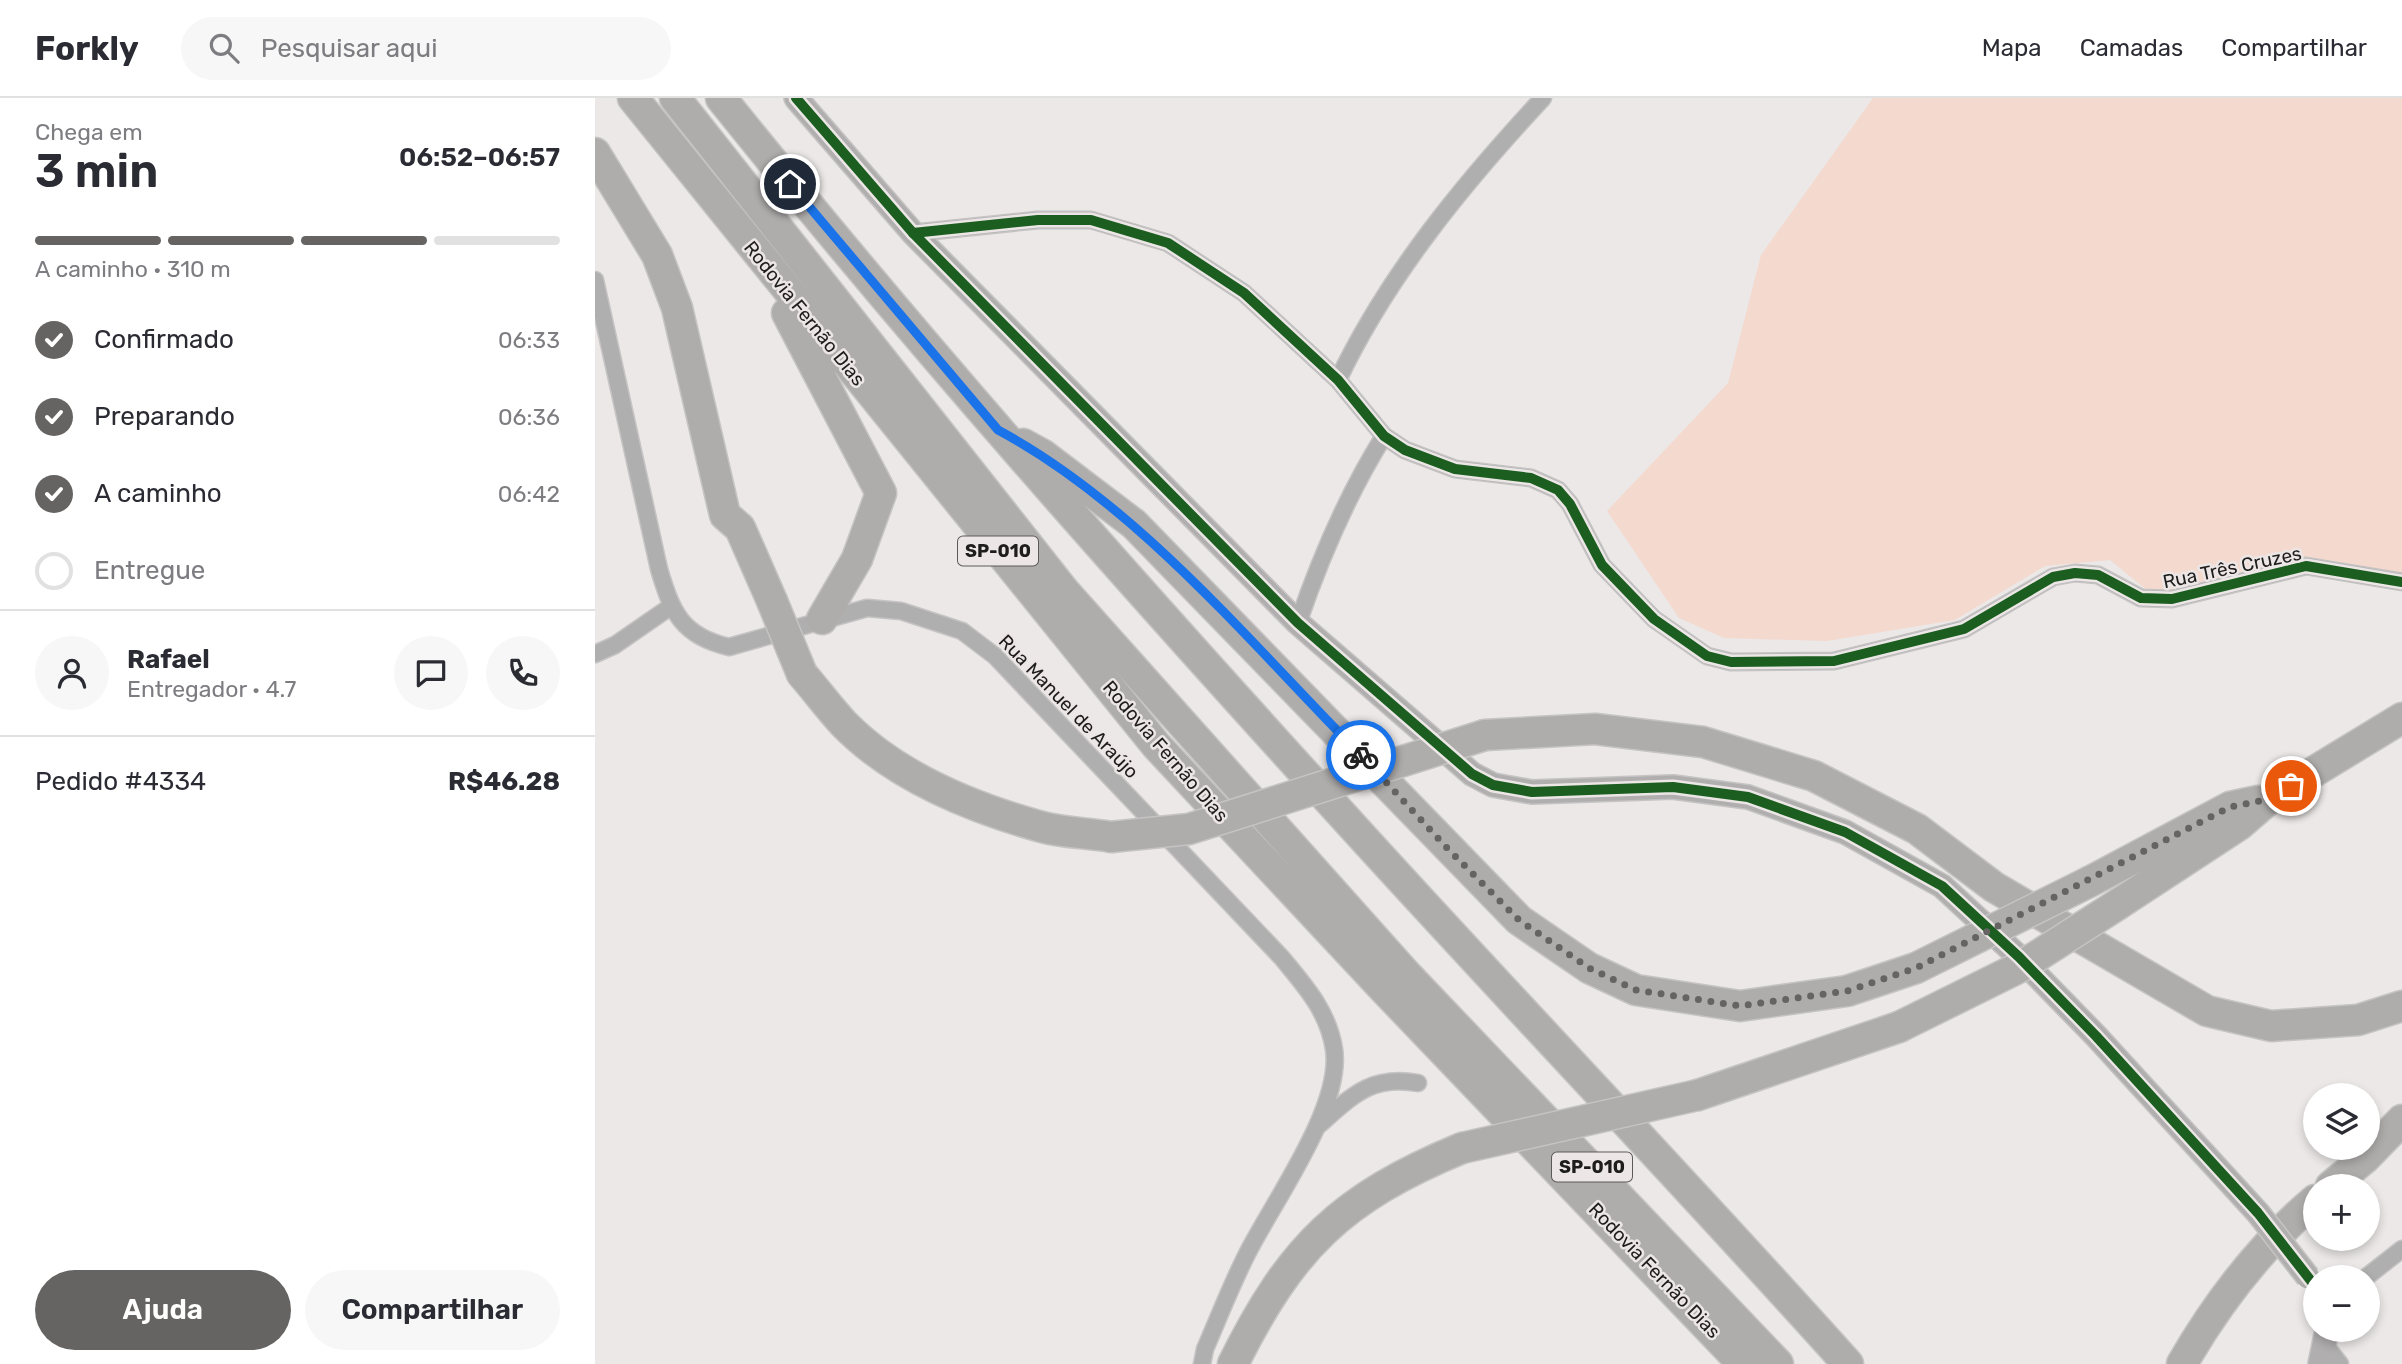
<!DOCTYPE html>
<html lang="pt">
<meta charset="utf-8">
<style>
:root{--surface:#fff;--page:#f7f7f7;--text:#2b2b33;--muted:#7c7c81;--line:#e1e1e2;--accent:#666463}
body{margin:0;font-family:Rubik,sans-serif;background:var(--page);color:var(--text);height:100vh;display:flex;flex-direction:column;font-size:26px;white-space:nowrap}
*{box-sizing:border-box;margin:0}
p{font-size:23px;color:var(--muted)}
.icon{flex:none;width:38px;height:38px;fill:none;stroke:currentColor;stroke-width:2;stroke-linecap:round;stroke-linejoin:round}
.map{position:relative;flex:1;overflow:hidden}
.panel{display:flex;flex-direction:column;background:var(--surface);width:595px}
.panel>*{flex:none}
.tools{position:absolute;left:1708px;top:985px;display:grid;gap:14px}
.tools a{display:grid;place-items:center;width:77px;height:77px;border-radius:50%;background:var(--surface);box-shadow:0 4px 10px #0003;font-size:35px}
.pin{position:absolute;display:grid;place-items:center;width:60px;height:60px;color:#fff;margin:-30px;border:4px solid #fff;border-radius:50%;box-shadow:0 2px 7px #0007}
.courier{position:absolute;display:grid;place-items:center;width:70px;height:70px;margin:-35px;border:5px solid #1a73e8;border-radius:50%;background:#fff;color:#222;box-shadow:0 2px 9px #0007}
.summary em{font-style:normal;font-weight:600}
.summary div{display:flex;flex-direction:column-reverse}
.summary{display:flex;align-items:center;justify-content:space-between;height:119px;padding:0 35px}
h1{font-size:46px;font-weight:600;line-height:52px}
.bar{display:grid;grid-template-columns:repeat(4,1fr);gap:10px 7px;align-content:center;height:84px;padding:0 35px}
.bar i{height:9px;border-radius:5px;background:var(--line)}
.bar .active{background:var(--accent)}
.bar p{grid-column:span 4}
.line{display:flex;align-items:center;gap:18px;padding:0 35px;border-top:2px solid var(--line)}
.line div{flex:1}
.round{display:grid;place-items:center;flex:none;width:74px;height:74px;border-radius:37px;background:var(--page)}
ol{padding:0 35px;list-style:none}
li{display:flex;align-items:center;gap:21px;height:77px}
li p{margin-inline-start:auto}
li .icon{padding:7px;border-radius:50%;background:var(--accent);color:#fff;stroke-width:4}
li:last-child{color:var(--muted)}
li i{width:38px;height:38px;border:4px solid var(--line);border-radius:50%}
.primary-button{display:flex;gap:14px;margin-top:auto;padding:14px 35px}
.primary-button a{flex:1;height:80px;border-radius:42px;background:var(--accent);color:#fff;font-size:28px;font-weight:600;line-height:80px;text-align:center}
.primary-button a+a{background:var(--page);color:var(--text)}
header{display:flex;align-items:center;gap:42px;box-sizing:border-box;height:98px;padding:0 35px;background:var(--surface);border-bottom:2px solid var(--line)}
header strong{font-size:33px}
nav{display:flex;gap:38px;margin-inline-start:auto;font-size:24px}
.search{width:490px;height:63px;background:var(--page);display:flex;align-items:center;gap:18px;box-sizing:border-box;padding:0 24px;border-radius:38px;color:var(--muted);font-size:26px}
main{display:flex;flex:1;min-height:0}
.map>svg:first-child{display:block}
.green{fill:#f4d9cf}
.lines{fill:none;stroke-linecap:round;stroke-linejoin:round}
.street-casing{stroke:#c5c3c3;stroke-width:19}
.secondary-casing{stroke:#c5c3c3;stroke-width:26}
.highway-casing{stroke:#c5c3c3;stroke-width:33}
.street{stroke:#b0afaf;stroke-width:16}
.secondary{stroke:#b0aeae;stroke-width:23}
.highway{stroke:#afacac;stroke-width:30}
.secondary-bridge-casing{stroke:#c5c3c3;stroke-width:26;stroke-linecap:butt}
.highway-bridge-casing{stroke:#c5c3c3;stroke-width:33;stroke-linecap:butt}
.secondary-bridge{stroke:#b0aeae;stroke-width:23}
.highway-bridge{stroke:#afacac;stroke-width:30}
.cycleway-casing{stroke:#ece7e6;stroke-width:15}
.cycleway{stroke:#1b5e20;stroke-width:10}
.done{stroke:#666463;stroke-width:7;stroke-dasharray:0 12.6}
.route{stroke:#1a73e8;stroke-width:9}
.labels{text-anchor:middle;stroke-width:5;stroke-linejoin:round;paint-order:stroke}
.shield{fill:#ece7e6;stroke:#5c5a59;stroke-width:2}
.shield-label{font-size:18px;font-weight:bold;fill:#1e1d1c}
.street-label{font-size:19px;fill:#1e1d1c;stroke:#ece7e6}
</style>
<header>
<strong>Forkly</strong>
<div class="search"><svg class="icon" aria-label="search" viewBox="0 0 24 24"><circle cx="10" cy="10" r="6"/><path d="M15 15l6 6"/></svg>Pesquisar aqui</div>
<nav><a>Mapa</a><a>Camadas</a><a>Compartilhar</a></nav>
</header>
<main>
<section class="panel">
<div class="summary"><div><h1>3 min</h1><p>Chega em</p></div><em>06:52–06:57</em></div>
<div class="bar"><i class="active"></i><i class="active"></i><i class="active"></i><i></i><p>A caminho · 310 m</p></div>
<ol>
<li><svg class="icon" aria-label="check" viewBox="0 0 24 24"><path d="M5 12l5 5 9-10"/></svg>Confirmado<p>06:33</p></li>
<li><svg class="icon" aria-label="check" viewBox="0 0 24 24"><path d="M5 12l5 5 9-10"/></svg>Preparando<p>06:36</p></li>
<li><svg class="icon" aria-label="check" viewBox="0 0 24 24"><path d="M5 12l5 5 9-10"/></svg>A caminho<p>06:42</p></li>
<li><i></i>Entregue</li>
</ol>
<div class="line" style="height:126px"><a class="round"><svg class="icon" aria-label="person" viewBox="0 0 24 24"><circle cx="12" cy="8" r="4"/><path d="M4 21q1-7 8-7t8 7"/></svg></a><div><b>Rafael</b><p>Entregador · 4.7</p></div><a class="round"><svg class="icon" aria-label="chat" viewBox="0 0 24 24"><path d="M4 5h16v11H9l-5 4z"/></svg></a><a class="round"><svg class="icon" aria-label="phone" viewBox="0 0 24 24"><path d="M5 4h4l2 5-3 2q2 4 5 5l2-3 5 2v4C11 20 4 13 5 4z"/></svg></a></div>
<div class="line" style="height:91px"><div>Pedido #4334</div><b>R$46.28</b></div>
<div class="primary-button"><a>Ajuda</a><a>Compartilhar</a></div>
</section>
<div class="map">
<svg width="1807" height="1266" viewBox="0 0 1807 1266">
<rect width="100%" height="100%" fill="#ebe8e7"/>
<polygon class="green" points="1278,0 1807,0 1807,478 1711,464 1597,490 1553,493 1515,462 1450,468 1360,522 1232,543 1129,540 1084,520 1012,413 1133,285 1166,157"/>
<g class="lines">
<g class="street-casing">
<g id="street">
<polyline points="318,135 443,122 496,122 573,145 649,195 743,282 789,338 810,352 860,371 936,380 963,392 975,406 1007,467 1059,521 1112,558 1136,564 1239,563 1369,531 1458,479 1480,475 1503,477 1546,500 1577,501 1711,468 1807,484"/>
<path d="M0 182 64 471C77 515 87 538 134 549L272 510 306 513 367 533 400 558 687 860C710 888 733 913 739 951 748 1008 679 1103 653 1154 637 1185 624 1219 610 1251L607 1266"/>
<path d="M743 282C793 177 869 85 948 0"/>
<path d="M703 525C726 458 752 397 789 338"/>
<polyline points="0,556 20,547 75,509"/>
<path d="M724 1027C758 997 776 977 823 985"/>
<polyline points="1770,1180 1807,1151"/>
<polyline points="1730,1247 1745,1266"/>
</g>
</g>
<g class="secondary-casing">
<g id="secondary">
<polyline points="201,0 318,135 703,525 877,676 898,687 937,694 1078,689 1153,699 1250,734 1347,788 1424,859 1501,938 1663,1115"/>
<polyline points="1725,1266 1732,1232"/>
</g>
</g>
<g class="highway-casing">
<g id="highway">
<polyline points="38,0 561,647 788,890 1148,1266"/>
<polyline points="80,0 469,493 810,875 1183,1266"/>
<path d="M126 0C325 248 537 486 751 721 917 904 1088 1082 1253 1266"/>
<polyline points="0,55 62,157 82,210 130,417 145,430 177,503"/>
<polyline points="192,215 286,395 262,461 227,521"/>
<polyline points="428,346 448,357 539,426 924,822 994,870 1041,892 1145,908 1252,893"/>
<path d="M207 576C221 592 234 610 249 626 300 678 378 710 447 729 469 735 494 735 516 739"/>
<polyline points="890,637 1000,631 1108,644 1219,678 1322,731 1399,789 1612,913 1676,928 1763,922 1807,908"/>
<polyline points="1496,783 1635,709 1663,703"/>
<polyline points="1525,805 1644,727 1674,701 1807,620"/>
<polyline points="1103,997 1304,929"/>
<polyline points="1736,1088 1770,1060 1807,1022"/>
<path d="M638 1266C696 1149 746 1100 867 1050"/>
<path d="M1587 1266C1622 1205 1667 1147 1720 1102"/>
</g>
</g>
<use href="#street" class="street"/>
<use href="#secondary" class="secondary"/>
<use href="#highway" class="highway"/>
<g class="secondary-bridge-casing">
<polyline id="secondary-bridge" points="1663,1115 1713,1179"/>
</g>
<g class="highway-bridge-casing">
<g id="highway-bridge">
<polyline points="177,503 207,576"/>
<polyline points="516,739 594,731 890,637"/>
<polyline points="1252,893 1321,870 1496,783"/>
<polyline points="1304,929 1425,869 1525,805"/>
<polyline points="867,1050 1103,997"/>
</g>
</g>
<use href="#secondary-bridge" class="secondary-bridge"/>
<use href="#highway-bridge" class="highway-bridge"/>
<g class="cycleway-casing">
<g id="cycleway">
<polyline points="201,0 318,135 703,525 877,676 898,687 937,694 1078,689 1153,699 1250,734 1347,788 1424,859 1501,938 1663,1115 1720,1188"/>
<polyline points="318,135 443,122 496,122 573,145 649,195 743,282 789,338 810,352 860,371 936,380 963,392 975,406 1007,467 1059,521 1112,558 1136,564 1239,563 1369,531 1458,479 1480,475 1503,477 1546,500 1577,501 1711,468 1807,484"/>
</g>
</g>
<use href="#cycleway" class="cycleway"/>
</g>
<g class="lines">
<polyline class="done" points="766,657 854,752 924,822 994,870 1041,892 1145,908 1252,893 1321,870 1635,709 1674,701 1696,688"/>
<path class="route" d="M195 86 403 332C543 407 654 544 766 657"/>
</g>
<g class="labels">
<g class="shield">
<rect x="363" y="438.5" width="80" height="29" rx="5"/>
<rect x="957" y="1054.5" width="80" height="29" rx="5"/>
</g>
<g class="shield-label">
<text x="403" y="459">SP-010</text>
<text x="997" y="1075">SP-010</text>
</g>
<g class="street-label">
<text transform="translate(210 215) rotate(51)" y="7">Rodovia Fernão Dias</text>
<text transform="translate(1637 469) rotate(-12)" y="7">Rua Três Cruzes</text>
<text transform="translate(474 608) rotate(46)" y="7">Rua Manuel de Araújo</text>
<text transform="translate(571 653) rotate(49)" y="7">Rodovia Fernão Dias</text>
<text transform="translate(1060 1172) rotate(46)" y="7">Rodovia Fernão Dias</text>
</g>
</g>
</svg>
<div class="tools">
<a><svg class="icon" aria-label="layers" viewBox="0 0 24 24"><path d="M12 4l9 5-9 5-9-5zM3 14l9 5 9-5"/></svg></a>
<a>+</a>
<a>−</a>
</div>
<div class="pin" style="left:1696px;top:688px;background:#ea580c"><svg class="icon" aria-label="bag" viewBox="0 0 24 24"><path d="M5 8h14l-1 12H6zM9 8a3 3 0 0 1 6 0"/></svg></div>
<div class="pin" style="left:195px;top:86px;background:#1f2937"><svg class="icon" aria-label="home" viewBox="0 0 24 24"><path d="M3 11l9-7 9 7M6 9v11h12V9"/></svg></div>
<div class="courier" style="left:766px;top:657px"><svg class="icon" aria-label="bike" viewBox="0 0 24 24"><circle cx="6" cy="16" r="4"/><circle cx="18" cy="16" r="4"/><path d="M6 16l4-8h5l3 8M10 8l3 8H6M13 5h3"/></svg></div>
</div>
</main>
